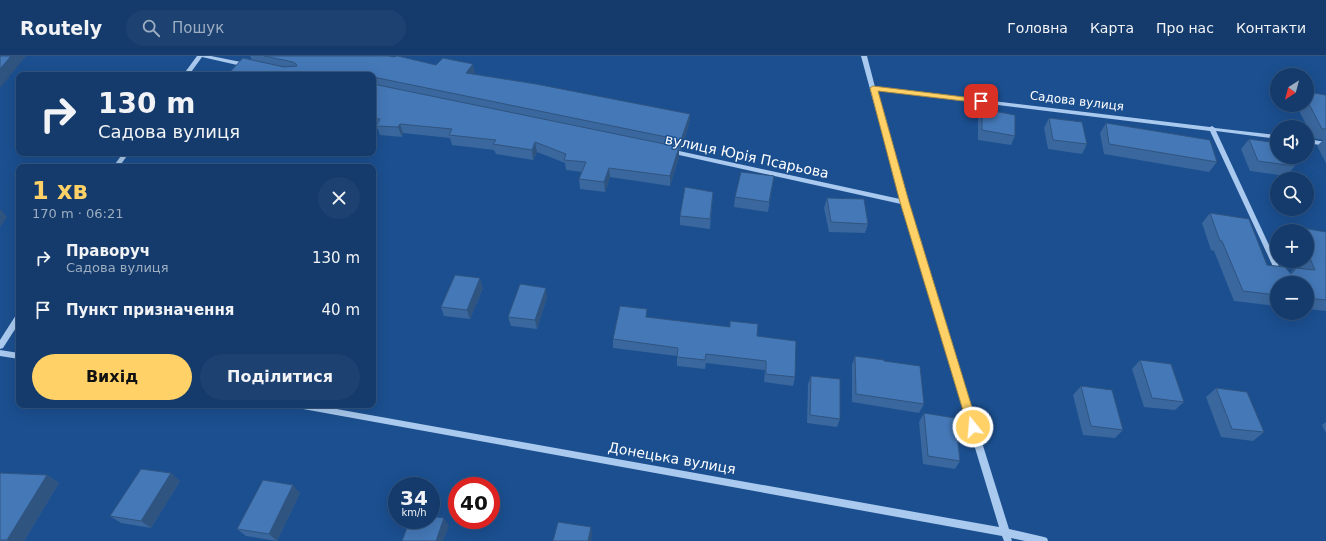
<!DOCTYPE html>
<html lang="uk">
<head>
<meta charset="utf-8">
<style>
  body { margin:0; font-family:"DejaVu Sans",sans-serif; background:#1d4271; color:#f1f3f6; height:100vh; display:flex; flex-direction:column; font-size:15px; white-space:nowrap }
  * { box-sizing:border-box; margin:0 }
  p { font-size:13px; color:#9dadc1 }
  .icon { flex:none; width:22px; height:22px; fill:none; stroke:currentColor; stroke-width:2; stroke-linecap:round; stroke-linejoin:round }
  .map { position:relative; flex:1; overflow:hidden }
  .sheet { position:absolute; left:16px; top:108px; width:360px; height:244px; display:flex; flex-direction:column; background:#143b6b; border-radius:8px; box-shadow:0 4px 16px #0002,0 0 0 1px #33557e }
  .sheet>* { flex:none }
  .top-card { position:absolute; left:16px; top:16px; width:360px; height:84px; border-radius:8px; box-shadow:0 4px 16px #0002,0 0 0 1px #33557e; background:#143b6b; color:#f1f3f6; overflow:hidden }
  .needle { width:26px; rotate:216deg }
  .controls { position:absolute; left:1270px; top:12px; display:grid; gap:8px }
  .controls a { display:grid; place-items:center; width:44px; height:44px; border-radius:50%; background:#143b6b; box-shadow:0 4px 16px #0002,0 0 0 1px #33557e; font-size:20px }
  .speed { position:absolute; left:388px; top:421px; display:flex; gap:8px; font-size:20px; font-weight:700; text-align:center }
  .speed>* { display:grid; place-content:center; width:52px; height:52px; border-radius:50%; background:#143b6b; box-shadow:0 4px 16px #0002,0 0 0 1px #33557e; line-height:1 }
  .speed small { font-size:10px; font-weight:400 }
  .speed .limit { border:6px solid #d22; background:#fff; color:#111 }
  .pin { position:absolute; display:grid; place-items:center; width:34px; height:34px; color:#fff; margin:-17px; border-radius:8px; box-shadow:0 2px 6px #0006 }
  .me { position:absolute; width:44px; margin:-22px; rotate:343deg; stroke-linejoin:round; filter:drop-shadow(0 0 3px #0008) }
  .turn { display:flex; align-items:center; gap:14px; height:84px; padding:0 16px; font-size:18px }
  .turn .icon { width:52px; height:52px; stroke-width:2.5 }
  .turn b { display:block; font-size:28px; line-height:34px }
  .round { display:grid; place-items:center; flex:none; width:42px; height:42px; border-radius:21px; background:#1d4271 }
  .overview { display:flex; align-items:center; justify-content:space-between; height:68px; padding:0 16px }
  h1 { font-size:24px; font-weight:600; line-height:30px; color:#ffd166 }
  .button { display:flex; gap:8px; margin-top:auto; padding:8px 16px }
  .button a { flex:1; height:46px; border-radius:24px; background:#ffd166; color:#111; font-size:16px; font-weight:600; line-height:46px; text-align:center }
  .button a+a { background:#1d4271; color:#f1f3f6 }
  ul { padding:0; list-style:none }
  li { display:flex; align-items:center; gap:12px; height:52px; padding:0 16px }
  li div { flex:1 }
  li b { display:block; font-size:15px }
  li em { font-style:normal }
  header { display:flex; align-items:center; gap:24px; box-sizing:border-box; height:56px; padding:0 20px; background:#143b6b; border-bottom:1px solid #33557e }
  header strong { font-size:19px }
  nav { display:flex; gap:22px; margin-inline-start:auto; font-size:14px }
  .search { width:280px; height:36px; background:#1d4271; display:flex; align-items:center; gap:10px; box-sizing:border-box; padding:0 14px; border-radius:22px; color:#9dadc1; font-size:15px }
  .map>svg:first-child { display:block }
</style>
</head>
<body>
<header>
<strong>Routely</strong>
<div class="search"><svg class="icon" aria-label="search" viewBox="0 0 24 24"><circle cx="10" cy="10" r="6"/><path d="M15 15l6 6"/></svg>Пошук</div>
<nav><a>Головна</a><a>Карта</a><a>Про нас</a><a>Контакти</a></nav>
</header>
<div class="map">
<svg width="1326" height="485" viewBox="0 0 1326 485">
  <rect width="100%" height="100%" fill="#1b4f8f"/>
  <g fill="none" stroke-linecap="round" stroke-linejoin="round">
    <path fill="#a9c9ee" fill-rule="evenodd" d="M197 0H211L246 7 249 9 246 11 202 1 189 19H183Z
      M861 0H867L875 31 1210 71 1212 70 1215 72 1277 79V83L1216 75 1282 217 1279 220 1276 217 1210 75 876 34 907 146 1009 473 1044 481 1047 482 1048 485H1025L1011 482 1012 485H1004L1002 480 292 351 291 349H314L999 471 901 148 670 97 667 95 670 93 900 143Z
      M1307 83 1326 86V90L1307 87Z
      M123 97H129L119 111H113Z
      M19 258V267L3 292 0 293V284L16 259Z
      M0 294 19 297V303L0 300Z"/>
  </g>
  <path fill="#3a679d" d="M250 0H388L475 18 690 58 689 68 681 94H679V101L670 130 610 121 605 136 580 133 579 123 582 116 566 114 565 107 537 96 533 104 496 98 494 94 452 89 450 82 403 77 402 81 380 79 377 71H373V19H227L252 4Z
    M1307 36 1326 39V107L1317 90 1323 84 1313 82 1296 49H1307Z
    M982 53 1015 80 1011 89 978 84V63Z
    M1049 62 1087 88 1082 98 1048 93 1044 72Z
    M1106 67 1217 106 1209 116 1104 98 1100 77Z
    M1249 83 1295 110 1286 120 1250 115 1241 93Z
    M774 120 768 156 734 151 735 141Z
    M713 136 710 173 680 169V160Z
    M827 142 868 168 865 177 829 176 824 152Z
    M1210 157 1267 209 1290 217 1295 212 1301 213 1297 205H1307V175H1293L1297 171 1326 176V255L1307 253V227H1277V249L1276 250 1234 245 1214 195 1211 194 1202 167Z
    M483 232 470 263 444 260 441 251Z
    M547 241 537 273 511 270 508 261Z
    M647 253V261L757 280 795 321 793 330 764 326 765 314 706 307 705 313 677 310V300L613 292V283Z
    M855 300 884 305 924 348 919 357 852 346V309Z
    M1140 304 1184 346 1175 354 1144 351 1132 313Z
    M811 320 840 363 837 371 807 367 808 328Z
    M1081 330 1123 374 1115 382 1083 379 1073 339Z
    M1216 332 1264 376 1253 385 1221 381 1206 341Z
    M924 357 960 405 955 413 923 408 919 366Z
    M1326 366V377L1322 369Z
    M0 417 47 419 59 427 24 485H0Z
    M180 425 151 472 121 467 110 460Z
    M300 437 277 485 246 480 237 473Z"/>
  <path fill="#305480" d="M11 0H26L0 32V13Z
    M473 8 475 18 466 17Z
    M690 58 689 68 681 94V84Z
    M400 68 403 77 402 81 398 71Z
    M535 86 537 96 533 104 532 94Z
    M679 91V101L670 130V120Z
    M609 112 610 121 605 136 604 126Z
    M0 153 7 161 0 171Z
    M480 222 483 232 470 263 467 254Z
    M546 232 547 241 537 273 535 264Z
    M647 253V262L646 261Z
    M171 417 180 425 151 472 141 465Z
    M47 419 59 427 24 485H9L7 484Z
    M293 429 300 437 277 485 269 478Z
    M444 462 449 470 443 485H436Z
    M591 471 592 478 591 485H588Z"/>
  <path fill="#4478b7" stroke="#305480" d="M0 0H11L0 13Z
    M264 0H388L395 1 396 0H398L436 9 443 2 473 8 466 17 536 28 690 58 681 84 373 21V19H227L243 2 284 11 297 10 296 8 293 6Z
    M373 28 679 91 670 120 609 112 604 126 579 123 586 106 564 104 566 98 535 86 532 94 493 88 496 84 449 79 452 73 400 68 398 71 376 70 380 63 373 62Z
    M1307 36 1326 39V73H1322L1307 44Z
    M982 53 1015 59V80L982 74Z
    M1049 62 1082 66 1087 88 1053 84Z
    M1106 67 1210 84 1217 106 1109 88Z
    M1249 83 1277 87V101H1291L1295 110 1258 105Z
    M741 116 774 120 769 146 735 141Z
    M685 131 713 136 710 163 680 160Z
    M827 142 864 143 868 168 831 166Z
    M1210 157 1249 163 1267 209 1285 211 1291 218 1295 214V212L1315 214 1307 195V175H1298L1297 171 1326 176V244L1307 242V227H1277V239L1243 235 1222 185H1220Z
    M455 219 480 222 467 254 441 251Z
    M520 228 546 232 535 264 508 261Z
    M620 250 647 253 646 261 730 271V265L758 268 757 280 796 285 795 321 766 318V305L706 298 705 304 677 301 678 292 613 283Z
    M855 300 884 304V305L920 310 924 348 856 338Z
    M1140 304 1171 308 1184 346 1152 342Z
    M811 320 840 323V363L810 359Z
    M1081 330 1112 334 1123 374 1091 370Z
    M1216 332 1247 336 1264 376 1232 373Z
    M924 357 955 362 960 405 928 400Z
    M141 413 171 417 141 465 110 460Z
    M0 417 47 419 7 484H0Z
    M263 424 293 429 269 478 237 473Z
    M431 460 444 462 436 485H402L410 464H431Z
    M558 466 591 471 588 485H553Z"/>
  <path fill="#ffd166" stroke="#a68842" d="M873 30 981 43 985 45 981 47 878 35 909 146 978 371 977 374 973 375 969 374 968 371 900 146 870 32Z"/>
  <g text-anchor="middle" stroke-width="3" stroke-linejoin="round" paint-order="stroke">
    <g font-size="12" fill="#fff" stroke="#1b4f8f">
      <text transform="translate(1077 45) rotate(7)" y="4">Садова вулиця</text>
    </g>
    <g font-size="14" fill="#fff" stroke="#1b4f8f">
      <text transform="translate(747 100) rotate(12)" y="5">вулиця Юрія Псарьова</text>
      <text transform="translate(672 402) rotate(10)" y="5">Донецька вулиця</text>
    </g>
  </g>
</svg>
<div class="controls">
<a><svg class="needle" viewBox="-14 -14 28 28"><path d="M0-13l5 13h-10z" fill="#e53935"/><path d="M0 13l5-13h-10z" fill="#9dadc1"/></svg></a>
<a><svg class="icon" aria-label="sound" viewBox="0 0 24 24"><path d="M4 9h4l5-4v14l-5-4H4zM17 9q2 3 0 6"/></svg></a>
<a><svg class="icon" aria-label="search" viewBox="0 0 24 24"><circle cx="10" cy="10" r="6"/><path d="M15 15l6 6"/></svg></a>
<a>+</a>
<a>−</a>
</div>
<div class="speed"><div>34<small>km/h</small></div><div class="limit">40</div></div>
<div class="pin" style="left:981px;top:45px;background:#d93025"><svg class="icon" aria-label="arrive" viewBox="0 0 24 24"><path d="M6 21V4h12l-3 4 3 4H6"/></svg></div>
<svg class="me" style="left:973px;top:371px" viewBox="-20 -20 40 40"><circle r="17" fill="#ffd166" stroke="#fff" stroke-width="3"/><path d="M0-11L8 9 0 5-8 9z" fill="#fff"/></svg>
<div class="top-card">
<div class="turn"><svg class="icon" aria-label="right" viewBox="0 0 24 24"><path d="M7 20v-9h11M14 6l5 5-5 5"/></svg><div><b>130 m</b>Садова вулиця</div></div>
</div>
<section class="sheet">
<div class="overview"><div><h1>1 хв</h1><p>170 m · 06:21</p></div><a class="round"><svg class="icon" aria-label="close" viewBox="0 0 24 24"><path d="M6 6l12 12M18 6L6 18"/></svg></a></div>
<ul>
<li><svg class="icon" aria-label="right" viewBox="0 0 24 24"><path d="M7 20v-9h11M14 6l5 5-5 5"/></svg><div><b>Праворуч</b><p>Садова вулиця</p></div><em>130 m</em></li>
<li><svg class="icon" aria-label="arrive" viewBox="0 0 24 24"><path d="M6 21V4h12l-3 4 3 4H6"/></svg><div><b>Пункт призначення</b></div><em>40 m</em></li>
</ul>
<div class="button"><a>Вихід</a><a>Поділитися</a></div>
</section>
</div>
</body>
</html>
